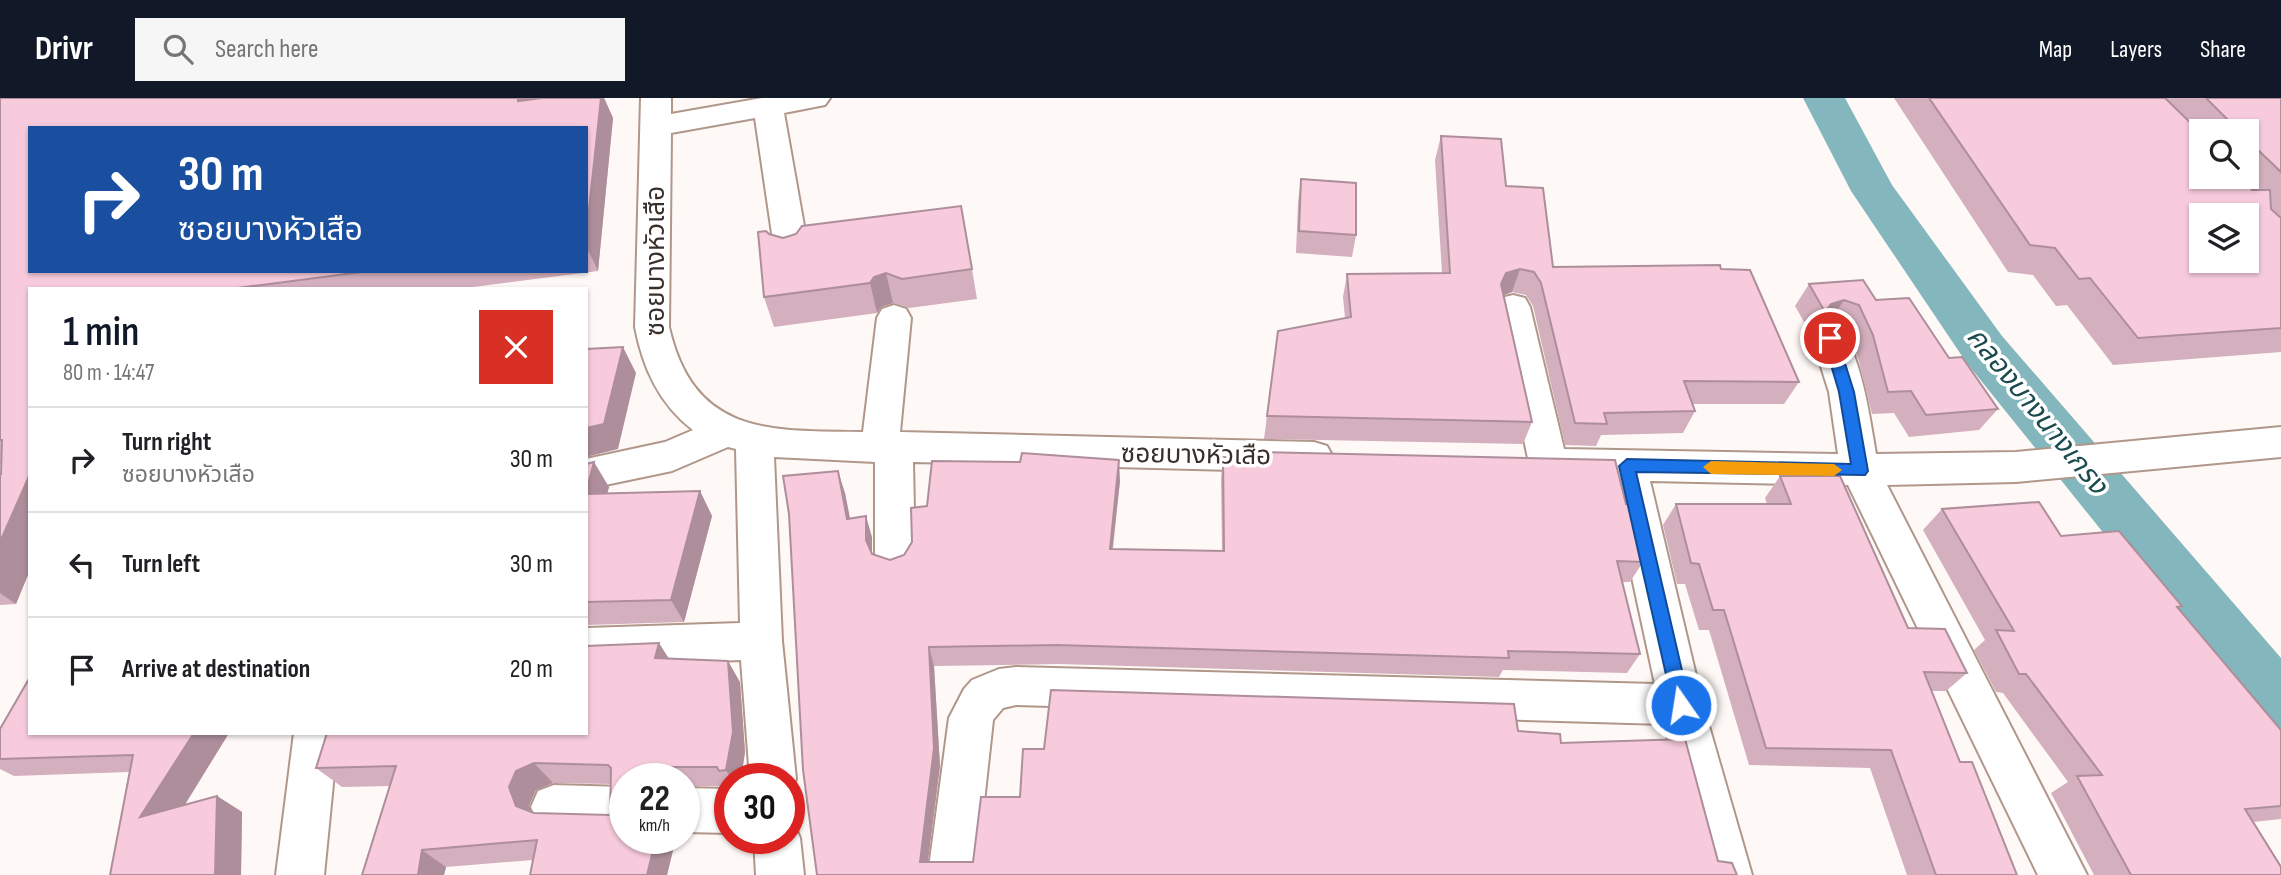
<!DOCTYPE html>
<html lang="en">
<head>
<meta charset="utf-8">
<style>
  body { margin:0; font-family:"Sofia Sans Condensed","Noto Sans Thai",sans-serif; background:#f6f6f6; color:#202124; height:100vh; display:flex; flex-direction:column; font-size:26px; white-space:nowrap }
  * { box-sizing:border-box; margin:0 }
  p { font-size:23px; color:#757577 }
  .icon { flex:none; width:38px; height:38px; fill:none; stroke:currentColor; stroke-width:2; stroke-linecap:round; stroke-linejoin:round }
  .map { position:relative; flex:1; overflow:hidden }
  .side { position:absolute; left:28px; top:189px; width:560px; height:448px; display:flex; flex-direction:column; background:#fff; border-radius:0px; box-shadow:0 2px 5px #0004 }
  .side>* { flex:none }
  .banner { position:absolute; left:28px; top:28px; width:560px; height:147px; border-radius:0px; box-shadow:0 2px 5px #0004; background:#1a4fa0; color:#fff; overflow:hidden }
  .tools { position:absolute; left:2189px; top:21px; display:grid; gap:14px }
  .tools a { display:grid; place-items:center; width:70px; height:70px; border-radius:0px; background:#fff; box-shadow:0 2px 5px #0004; font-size:35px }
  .speed { position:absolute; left:609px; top:665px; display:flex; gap:14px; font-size:35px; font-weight:700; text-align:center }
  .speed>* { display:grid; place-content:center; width:91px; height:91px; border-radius:50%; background:#fff; box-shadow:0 2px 5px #0004; line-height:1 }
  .speed small { font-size:18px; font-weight:400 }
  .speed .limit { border:10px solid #d22; background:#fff; color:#111 }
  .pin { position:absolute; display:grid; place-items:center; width:60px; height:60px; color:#fff; margin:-30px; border:4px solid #fff; border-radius:50%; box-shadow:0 2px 7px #0007 }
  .me { position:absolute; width:77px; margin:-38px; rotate:347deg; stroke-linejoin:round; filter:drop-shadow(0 0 5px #0008) }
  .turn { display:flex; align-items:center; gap:24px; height:147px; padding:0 35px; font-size:32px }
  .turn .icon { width:91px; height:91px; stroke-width:2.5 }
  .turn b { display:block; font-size:49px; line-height:60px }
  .round { display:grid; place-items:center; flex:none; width:74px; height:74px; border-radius:0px; background:#f6f6f6 }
  .overview { display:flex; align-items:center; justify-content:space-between; height:119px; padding:0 35px }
  h1 { font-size:42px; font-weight:600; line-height:52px; color:#111827 }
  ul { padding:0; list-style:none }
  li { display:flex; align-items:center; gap:21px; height:105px; padding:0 35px; border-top:2px solid #e0e0e0 }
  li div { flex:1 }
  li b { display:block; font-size:26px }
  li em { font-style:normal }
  header { display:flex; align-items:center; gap:42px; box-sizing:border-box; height:98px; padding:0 35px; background:#111827; color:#fff }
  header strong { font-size:33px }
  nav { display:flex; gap:38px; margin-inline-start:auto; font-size:24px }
  .search { width:490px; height:63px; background:#f6f6f6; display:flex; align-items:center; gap:18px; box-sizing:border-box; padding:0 24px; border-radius:0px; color:#757577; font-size:26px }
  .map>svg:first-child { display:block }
</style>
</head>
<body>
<header>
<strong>Drivr</strong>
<div class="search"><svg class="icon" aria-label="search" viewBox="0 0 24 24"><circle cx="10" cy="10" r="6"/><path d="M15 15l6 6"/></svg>Search here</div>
<nav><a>Map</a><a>Layers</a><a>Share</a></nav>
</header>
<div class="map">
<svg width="2281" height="777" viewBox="0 0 2281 777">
  <rect width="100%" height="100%" fill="#fef9f6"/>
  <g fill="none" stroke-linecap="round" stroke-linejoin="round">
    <path fill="#83b7bd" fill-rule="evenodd" d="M1803 0H1845L1892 87 2002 238 2281 560V631L2259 623 2208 565 1966 264 1851 93Z"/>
    <defs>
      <path id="minor" d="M641 0H671V16L762 0H830L825 7 784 15 809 156 804 164 792 168 780 164 775 156 755 20 671 35 669 229C694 338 770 333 863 334L877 220 882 211 894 207 906 211 911 220 900 334 1314 344 1327 348 1333 359 1327 370 1314 374 913 364 915 463 909 475 895 480 881 475 875 463V364L774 359 782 543 796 681 789 695V681H750L741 562 586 568V530L740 525 736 351 728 349 672 373 586 391V361L665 344 693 332C659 306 643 270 635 229Z
        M1513 197 1525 200 1530 209 1564 351 1838 356 1829 294 1812 240 1818 231 1830 227 1842 231C1863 268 1869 315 1876 356L2016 354 2281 329V359L2016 384 1887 387 2087 777H2038L1848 387 1650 383 1703 607 1752 777H1704L1664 626 1016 607 1003 610 993 622 976 777H928L949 620 964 591 972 582 999 571 1016 569 1655 586 1611 382C1586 382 1558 383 1535 376L1529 365 1496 209 1501 200Z
        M294 635H338L324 777H276Z
        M554 687 625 689V733L554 731 538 725 531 709 538 693Z
        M684 690 730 691V735L684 734Z
        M789 722 793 724 800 740 804 777H756L754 740H789Z"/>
    </defs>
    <use href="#minor" stroke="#b0978a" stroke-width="4"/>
    <use href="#minor" fill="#fff" fill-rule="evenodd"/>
  </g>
  <path fill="#d4afbd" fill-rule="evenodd" d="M0 0H604L613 20 598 173 457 191H30V472L16 506 0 507V376H1V367H0ZM586 30V173H30Z
    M1894 0H2281V254L2113 267 2067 207 2056 208 2033 177 2008 174ZM2202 33H2247V79H2202Z
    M1441 38 1506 88 1553 169 1721 171 1799 284 1784 306H1693L1695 313 1683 335 1601 337 1596 348 1565 347 1533 208 1526 197 1512 194 1504 197 1532 324 1523 346 1264 341 1278 233 1345 220 1343 199 1347 176 1442 175 1435 62Z
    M1301 81 1356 137 1352 159 1296 155 1298 104Z
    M769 136 783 140 972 171 977 201 909 210 893 205 881 209 877 215 774 229 764 199Z
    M1809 186 1876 202 1949 260 1998 311 1979 332 1909 339 1894 315 1872 316 1858 260 1844 230 1829 225 1817 229 1811 236 1795 208Z
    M1223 359 1626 406 1643 464 1630 484H1622L1640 556 1627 575 1503 572 1499 579 1059 566 934 568 940 668 928 764H973L1020 699 1044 651 1518 633 1561 645 1718 763 817 777 845 395 850 420 872 439V456L890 462 1120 383 1113 451 1222 453 1221 381Z
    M586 366 609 389 607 395 700 393 712 418 684 524 586 527Z
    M1780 378 1908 530 1967 575 1946 593H1932L1960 664 2017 777H1907L1870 670 1749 667 1709 532H1699L1685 486H1677L1663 427 1676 406H1767L1765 400Z
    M1942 411 2061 438 2182 508 2178 510 2281 632V721L2253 724 2281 777H2094L2051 695 2068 684 2003 595 1996 594 1974 552 1985 542 1923 432Z
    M668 560 740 584 745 654 741 681H730V688H684V681H625V740H676L667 777H530L533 762 446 769 444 777H362L390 688 342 689 316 670ZM553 685 611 686 610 717 534 715 531 714 529 708 536 692Z
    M0 631 30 635H229L185 707 217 698 242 714 241 777H110L129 674 14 678 0 671Z"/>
  <path fill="#ad8e9a" d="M518 0H534L531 30 518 3Z
    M601 0H604L613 20 598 173 586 148V139Z
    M1520 171 1512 194 1499 199 1501 186 1506 175Z
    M886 175 893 205 881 209 877 215 870 185 874 179Z
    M1844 202 1829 225 1817 229 1811 236 1831 206Z
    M623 249 636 275 618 351 586 359V330Z
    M1119 362 1120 383 1110 471V451Z
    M594 364 609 389 601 420 586 396Z
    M838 373 845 395 854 442 847 421Z
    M30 376V472L16 506 0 495V444Z
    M700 393 712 418 684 524 671 502Z
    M866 418 872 439V463L866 442Z
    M659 545 673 567 655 560Z
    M929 549 934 568 940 668 926 777 920 764Z
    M728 563 740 584 745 654 741 681H731L726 672Z
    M194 635H229L167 735 140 719Z
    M534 665 553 685 536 692 529 708 536 726 516 708 509 689 516 673Z
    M667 669 677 681H667Z
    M217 698 242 714 241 777H215Z
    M656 740H676L667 777H647Z
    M422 752 446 769 444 777H418Z"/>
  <path fill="#f7cbdc" stroke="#ad8e9a" stroke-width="2" fill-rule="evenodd" d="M0 0H518V3L542 0H601L586 139V30H30V173H369L230 191H30V376L0 444V376H1L2 342H0Z
    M1929 0H2165L2202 36V79H2241L2252 92H2270L2271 111 2281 120V230L2138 240 2090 180 2079 181 2055 150 2030 147ZM2202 117H2247V163H2202Z
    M2206 0H2281V74L2256 50H2247V33H2228L2227 21Z
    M1441 38 1501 41 1506 88 1543 90 1553 169 1720 167 1721 171 1750 172 1799 284 1684 283 1695 313 1604 315 1607 326 1575 325 1541 185 1534 174 1520 171 1506 175 1501 186 1532 324 1267 318 1278 233 1351 219 1347 176 1450 175Z
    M1301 81 1356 85V137L1299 133Z
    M961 108 972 171 902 181 886 175 874 179 870 185 764 199 758 134 766 133 769 136 783 140 796 136 802 128Z
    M1863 182 1876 202 1909 200 1949 260 1962 259 1998 311 1926 317 1911 293 1888 294 1873 237 1859 207 1844 202 1831 206 1825 214 1809 186Z
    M623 249 604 326 586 330V251Z
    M1262 354 1615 362 1626 406H1630L1643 464 1617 463 1640 556 1508 553 1509 560 1057 547 929 549 934 650 920 764H973L981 699H1020L1023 651H1044L1051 592 1514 606 1518 633 1560 636 1561 645 1685 641 1718 763 1732 765 1737 777H817L803 672 789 416 783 378 838 373 847 421 866 418V442L872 456 890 462 904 457 912 444 911 410 927 408 932 363 1020 364 1022 355 1119 362 1110 451 1224 453 1223 359 1261 361Z
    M594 364 586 394V366Z
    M1780 378H1840L1908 530 1945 531 1967 575 1924 574 1960 664H1972L2017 777H1936L1891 652 1766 650 1724 512H1713L1699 466 1691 465 1676 406H1791Z
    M700 393 671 502 586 504V396Z
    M2039 404 2061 438 2119 433 2182 508 2177 509 2281 632V708L2245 711 2281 769V777H2131L2077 678 2102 677 2026 576H2019L1996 532 2014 533 1942 411Z
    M659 545 655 560 728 563 733 634 726 672 719 673 717 669H667V681H625V740H656L647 777H530L537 742 422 752 418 777H362L396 668 316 670 327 635H586V548ZM534 665 608 667 611 670 610 717 534 715 516 708 509 689 516 673Z
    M30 579V635H194L140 719 217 698 215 777H110L133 657 0 661V631Z"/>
  <path fill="#1a73e8" stroke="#114b97" stroke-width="2" d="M1830 235 1837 240 1854 294 1868 373 1865 377 1636 374 1690 607 1687 612 1681 615 1674 612 1619 368 1627 361 1851 366 1839 294 1823 240Z"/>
  <path fill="#f59e0b" d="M1711 363 1834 366 1842 372 1834 378 1711 376 1703 369Z"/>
  <g text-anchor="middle" stroke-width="7" stroke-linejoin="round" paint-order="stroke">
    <g font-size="26" fill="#392f29" stroke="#fff">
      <text transform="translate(655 163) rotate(-90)" y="9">ซอยบางหัวเสือ</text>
      <text transform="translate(1196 356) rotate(1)" y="9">ซอยบางหัวเสือ</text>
    </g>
    <g font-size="28" font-style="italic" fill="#1b4a4f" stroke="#fff">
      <text transform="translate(2038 312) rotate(51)" y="10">คลองบางนางเกรง</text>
    </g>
  </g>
</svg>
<div class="tools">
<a><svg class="icon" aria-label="search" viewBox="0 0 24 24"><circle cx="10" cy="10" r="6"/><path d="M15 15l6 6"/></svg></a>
<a><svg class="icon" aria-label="layers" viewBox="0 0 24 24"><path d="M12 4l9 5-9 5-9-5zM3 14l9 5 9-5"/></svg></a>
</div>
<div class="speed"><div>22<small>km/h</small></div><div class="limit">30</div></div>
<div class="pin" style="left:1830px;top:240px;background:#d93025"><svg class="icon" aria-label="arrive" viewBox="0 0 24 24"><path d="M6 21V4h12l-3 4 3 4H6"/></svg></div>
<svg class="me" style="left:1681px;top:607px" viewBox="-20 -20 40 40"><circle r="17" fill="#1a73e8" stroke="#fff" stroke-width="3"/><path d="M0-11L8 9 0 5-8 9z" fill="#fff"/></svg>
<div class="banner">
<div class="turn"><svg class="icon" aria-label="right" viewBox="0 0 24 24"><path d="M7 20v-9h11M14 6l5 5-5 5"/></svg><div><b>30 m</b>ซอยบางหัวเสือ</div></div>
</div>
<section class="side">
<div class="overview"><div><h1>1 min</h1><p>80 m · 14:47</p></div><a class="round" style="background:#d93025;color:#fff"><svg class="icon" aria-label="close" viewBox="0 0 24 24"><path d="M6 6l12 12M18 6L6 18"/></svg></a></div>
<ul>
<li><svg class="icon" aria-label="right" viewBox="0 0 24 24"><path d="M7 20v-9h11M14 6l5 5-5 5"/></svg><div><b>Turn right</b><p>ซอยบางหัวเสือ</p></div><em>30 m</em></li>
<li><svg class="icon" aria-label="left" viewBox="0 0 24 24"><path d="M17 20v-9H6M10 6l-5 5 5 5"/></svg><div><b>Turn left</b></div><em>30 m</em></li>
<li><svg class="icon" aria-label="arrive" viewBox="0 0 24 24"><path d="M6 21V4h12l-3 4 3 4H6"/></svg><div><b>Arrive at destination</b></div><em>20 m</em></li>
</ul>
</section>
</div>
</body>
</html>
